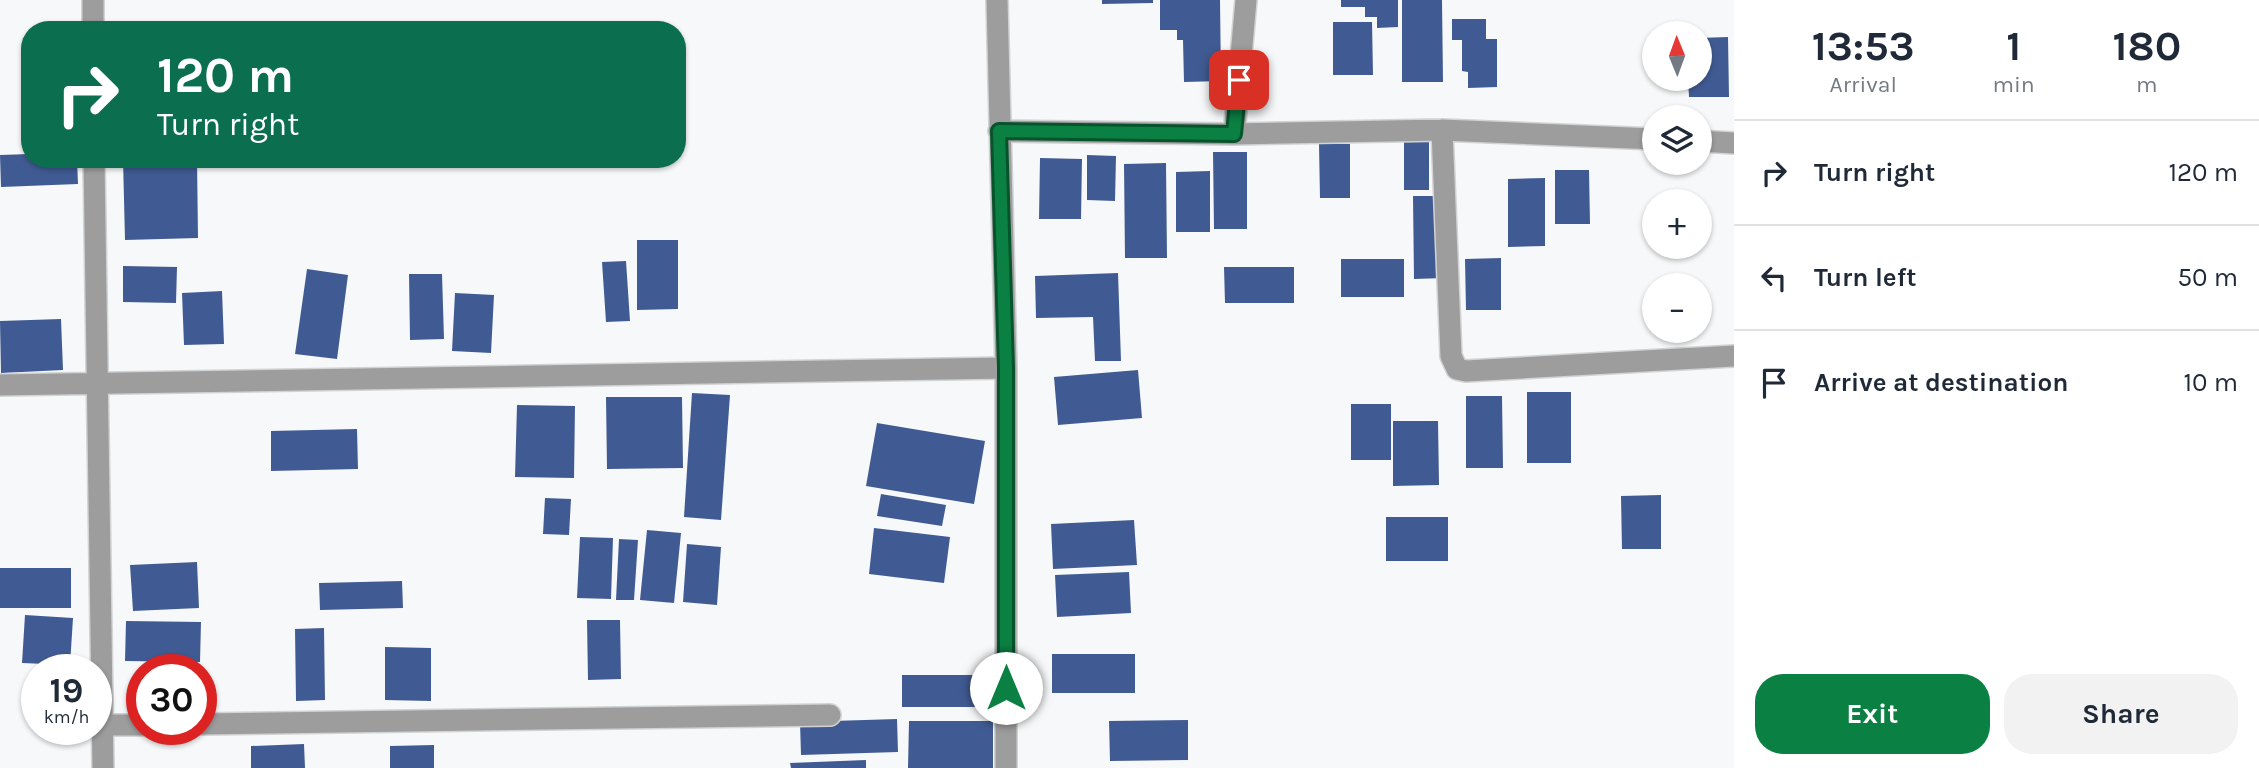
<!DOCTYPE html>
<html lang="en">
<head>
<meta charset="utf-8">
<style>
  body { margin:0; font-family:Karla,sans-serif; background:#f2f2f3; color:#1f2937; height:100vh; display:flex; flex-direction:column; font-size:26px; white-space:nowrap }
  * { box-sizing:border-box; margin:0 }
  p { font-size:23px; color:#747a83 }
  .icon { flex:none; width:38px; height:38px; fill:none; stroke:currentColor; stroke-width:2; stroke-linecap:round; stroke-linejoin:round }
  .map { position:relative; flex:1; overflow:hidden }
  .sheet { display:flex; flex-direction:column; background:#fff; width:525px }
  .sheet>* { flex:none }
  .banner { position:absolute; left:21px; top:21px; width:665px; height:147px; border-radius:28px; box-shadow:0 2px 5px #0004; background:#0b6e4f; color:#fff; overflow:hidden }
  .needle { width:46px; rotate:359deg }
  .buttons { position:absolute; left:1642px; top:21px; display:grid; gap:14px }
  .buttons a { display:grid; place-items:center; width:70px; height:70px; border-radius:50%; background:#fff; box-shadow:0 2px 5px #0004; font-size:35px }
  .speed { position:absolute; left:21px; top:654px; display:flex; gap:14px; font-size:35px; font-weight:700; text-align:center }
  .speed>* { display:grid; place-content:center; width:91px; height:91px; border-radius:50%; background:#fff; box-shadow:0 2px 5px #0004; line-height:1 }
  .speed small { font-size:18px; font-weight:400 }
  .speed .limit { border:10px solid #d22; background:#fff; color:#111 }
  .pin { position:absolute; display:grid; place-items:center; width:60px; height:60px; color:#fff; margin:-30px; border-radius:14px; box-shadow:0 4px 10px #0006 }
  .me { position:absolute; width:77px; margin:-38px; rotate:0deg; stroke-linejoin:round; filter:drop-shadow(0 0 5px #0008) }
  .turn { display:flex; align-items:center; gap:24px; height:147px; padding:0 21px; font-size:32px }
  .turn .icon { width:91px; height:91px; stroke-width:2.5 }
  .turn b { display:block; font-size:49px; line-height:60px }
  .eta { display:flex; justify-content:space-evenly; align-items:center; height:119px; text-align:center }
  .eta b { font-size:42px; font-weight:700; line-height:49px }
  .action { display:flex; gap:14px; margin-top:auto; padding:14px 21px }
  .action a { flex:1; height:80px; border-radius:28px; background:#0b8043; color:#fff; font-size:28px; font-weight:700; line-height:80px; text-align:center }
  .action a+a { background:#f2f2f3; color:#1f2937 }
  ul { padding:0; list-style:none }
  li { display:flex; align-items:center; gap:21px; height:105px; padding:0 21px; border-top:2px solid #e0e1e3 }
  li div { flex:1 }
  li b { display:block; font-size:26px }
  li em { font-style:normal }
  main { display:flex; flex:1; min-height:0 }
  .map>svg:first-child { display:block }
</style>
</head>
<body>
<main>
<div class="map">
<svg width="1734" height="768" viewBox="0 0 1734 768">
  <rect width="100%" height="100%" fill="#f7f8f9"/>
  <path fill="#405b93" d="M1102 0H1153V3L1102 4Z
    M1160 0H1220L1221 81 1184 82 1183 40H1177V30H1160Z
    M1341 0H1398V27L1377 28V17H1365V7H1341Z
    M1402 0H1442L1443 82H1402Z
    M1452 19H1486V39H1497V87L1468 88V72L1462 71V40H1452Z
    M1333 22H1372L1373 75H1333Z
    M1728 37 1729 97H1689L1688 79H1699V38Z
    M1404 139H1429V190H1404Z
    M1319 144H1350V198H1320Z
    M1213 152H1247V229H1214Z
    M30 154V159H77L78 184 1 187 0 155Z
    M1087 155 1116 156 1115 201 1087 200Z
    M1040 158 1082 159 1081 219H1039Z
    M123 159H197L198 238 125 240Z
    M1166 163 1167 258H1125L1124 164Z
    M1555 170H1589L1590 224H1555Z
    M1210 171V232H1176V172Z
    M1545 178V246L1508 247V179Z
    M1413 196H1444L1445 278 1414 279Z
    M637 240H678V309L637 310Z
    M1501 258V310H1466L1465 259Z
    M1341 259H1404V297H1341Z
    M626 261 630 321 606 322 602 262Z
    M123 266 177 267 176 303 123 302Z
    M1224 267H1294V303H1225Z
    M307 269 348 275 337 359 295 354Z
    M1118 273 1121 361H1095L1093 317 1036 318 1035 276Z
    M409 274H442L444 339 410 340Z
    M222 291 224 344 184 345 182 293Z
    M455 293 494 295 491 353 452 351Z
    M61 319 63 370 1 373 0 321Z
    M1138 370 1142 418 1058 425 1054 377Z
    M1527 392H1571V463H1527Z
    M692 393 730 395 721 520 684 517Z
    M1466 396H1502L1503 468H1466Z
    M606 397H682L683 468 607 469Z
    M1351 404H1391V460H1351Z
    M517 405 575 406 574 478 515 477Z
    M1393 421H1438L1439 485 1393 486Z
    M877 423 985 441 974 504 866 486Z
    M357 429 358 469 271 471V431Z
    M881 494 946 505 942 526 877 516Z
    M1661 495V549H1622L1621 496Z
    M545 498 571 499 569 535 543 534Z
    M1386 517H1448V561H1386Z
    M1134 520 1137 565 1053 569 1051 524Z
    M874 528 950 537 944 583 869 574Z
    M647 530 681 533 674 603 640 600Z
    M580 537 613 538 611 599 577 598Z
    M619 539 638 540 634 600H616Z
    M687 544 721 547 717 605 683 602Z
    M197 562 199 608 133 611 130 565Z
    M0 568H71V608H0Z
    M1129 572 1131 613 1057 617 1055 575Z
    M402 581 403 608 320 610 319 583Z
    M25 615 73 618 70 665 22 663Z
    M587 620H620L621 679 588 680Z
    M126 621 201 622 200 662 125 661Z
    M324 628 325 700 296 701 295 629Z
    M385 647 431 648V701L385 700Z
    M1052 654H1135V693H1052Z
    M902 675H975V707H902Z
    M897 719 898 752 801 755 800 722Z
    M1188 720V760L1110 761 1109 721Z
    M909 721H993V768H908Z
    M304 744 305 768H251V746Z
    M434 745V768H390V746Z
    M866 760V768H791L790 763Z"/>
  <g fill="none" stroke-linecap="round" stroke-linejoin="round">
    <defs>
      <path id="minor" d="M93 0V30
        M997 0 1006 368V768
        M1442 130 1451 356 1457 369 1466 371 1734 356
        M999 131 1234 134 1442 130 1654 139
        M1234 134 1246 0
        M1699 141 1734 143
        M94 159 103 768
        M0 385 1006 368
        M201 724 830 715
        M102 725H142"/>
    </defs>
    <use href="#minor" stroke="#d2d3d4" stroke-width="24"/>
    <use href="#minor" stroke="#9e9d9d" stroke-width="21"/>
  </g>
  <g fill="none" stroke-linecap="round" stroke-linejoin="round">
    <defs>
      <path id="route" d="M1006 688V368L999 131 1234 134 1239 80"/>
    </defs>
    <use href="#route" stroke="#07532c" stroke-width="18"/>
    <use href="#route" stroke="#0b8043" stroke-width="12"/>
  </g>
</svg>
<div class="buttons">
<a><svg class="needle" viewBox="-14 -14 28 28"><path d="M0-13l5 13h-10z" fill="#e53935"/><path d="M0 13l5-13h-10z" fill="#747a83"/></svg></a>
<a><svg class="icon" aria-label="layers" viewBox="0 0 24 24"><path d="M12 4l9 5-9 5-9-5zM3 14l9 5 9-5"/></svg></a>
<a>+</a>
<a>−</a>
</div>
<div class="speed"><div>19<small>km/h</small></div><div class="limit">30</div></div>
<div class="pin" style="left:1239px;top:80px;background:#d93025"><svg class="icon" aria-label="arrive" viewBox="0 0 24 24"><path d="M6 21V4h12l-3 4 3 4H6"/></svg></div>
<svg class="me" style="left:1006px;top:688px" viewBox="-20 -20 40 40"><circle r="19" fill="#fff"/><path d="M0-13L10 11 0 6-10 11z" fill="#0b8043"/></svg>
<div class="banner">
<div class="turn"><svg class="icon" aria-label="right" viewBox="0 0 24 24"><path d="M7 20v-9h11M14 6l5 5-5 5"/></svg><div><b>120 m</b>Turn right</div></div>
</div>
</div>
<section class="sheet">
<div class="eta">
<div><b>13:53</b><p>Arrival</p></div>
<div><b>1</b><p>min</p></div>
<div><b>180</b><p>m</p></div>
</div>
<ul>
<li><svg class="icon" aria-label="right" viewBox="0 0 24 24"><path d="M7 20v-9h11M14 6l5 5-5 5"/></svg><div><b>Turn right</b></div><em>120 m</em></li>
<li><svg class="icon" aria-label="left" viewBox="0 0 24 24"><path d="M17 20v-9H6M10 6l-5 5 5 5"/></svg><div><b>Turn left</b></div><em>50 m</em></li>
<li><svg class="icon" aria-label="arrive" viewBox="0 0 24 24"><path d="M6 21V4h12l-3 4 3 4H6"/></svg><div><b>Arrive at destination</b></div><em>10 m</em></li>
</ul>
<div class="action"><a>Exit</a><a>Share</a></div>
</section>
</main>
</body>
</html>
